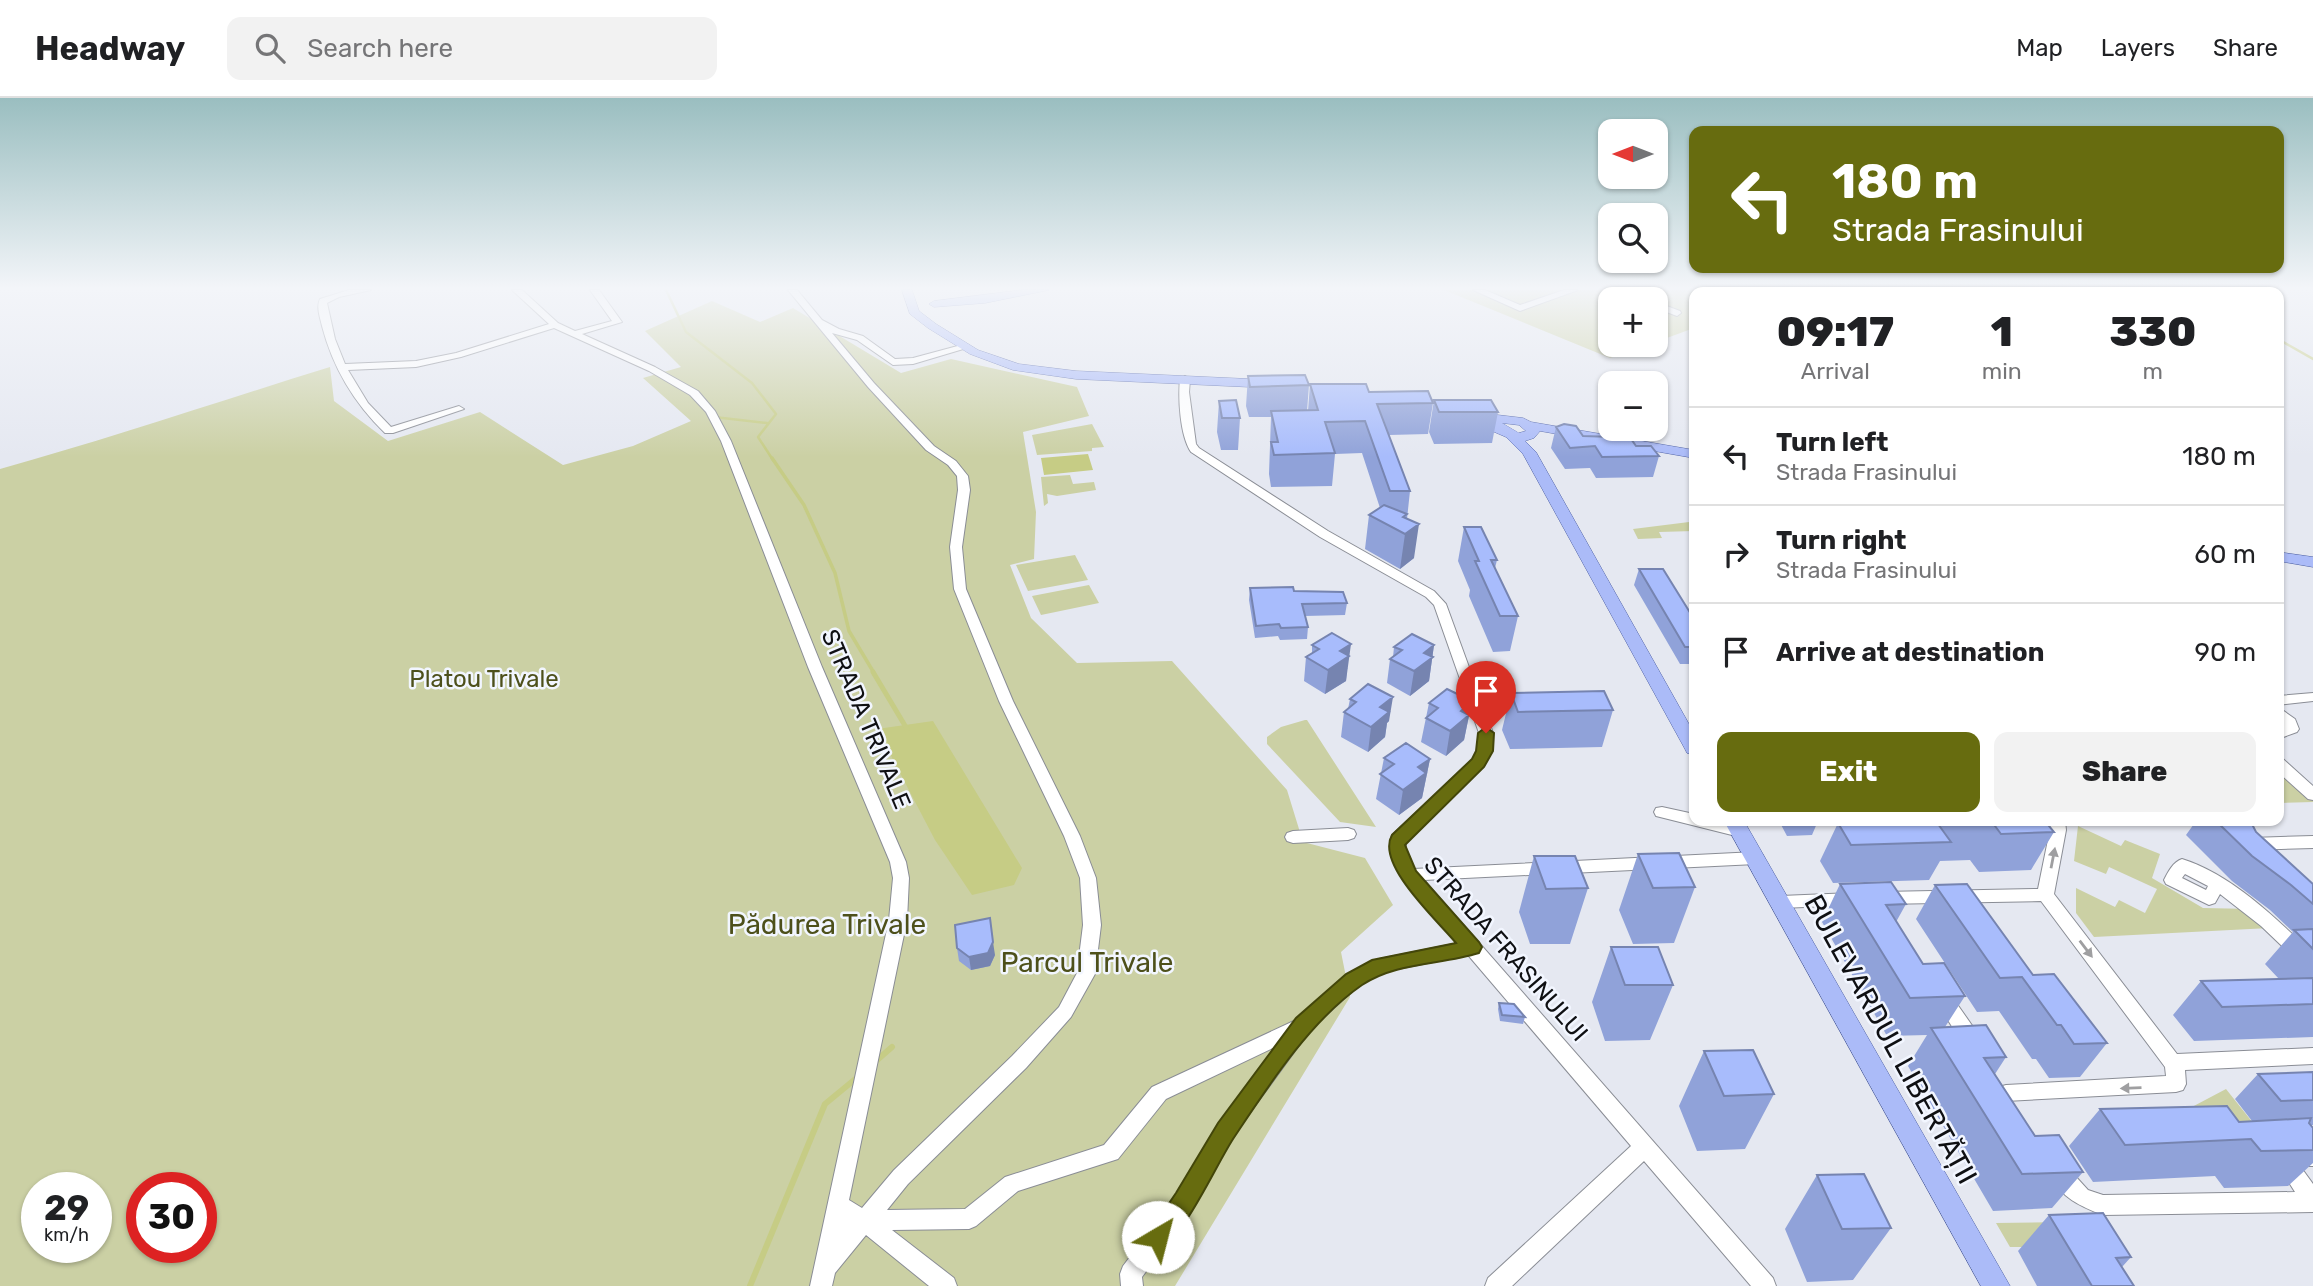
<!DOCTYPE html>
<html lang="en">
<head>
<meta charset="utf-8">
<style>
  body { margin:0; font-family:Rubik,sans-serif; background:#f2f2f2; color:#202124; height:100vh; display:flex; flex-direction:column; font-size:26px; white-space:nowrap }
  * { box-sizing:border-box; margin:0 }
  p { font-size:23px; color:#757577 }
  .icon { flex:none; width:38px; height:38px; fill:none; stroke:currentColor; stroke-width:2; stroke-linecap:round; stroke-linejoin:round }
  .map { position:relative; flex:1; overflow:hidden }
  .side { position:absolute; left:1689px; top:189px; width:595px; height:539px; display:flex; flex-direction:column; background:#fff; border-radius:14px; box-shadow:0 2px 5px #0004 }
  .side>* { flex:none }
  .banner { position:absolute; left:1689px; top:28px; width:595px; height:147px; border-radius:14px; box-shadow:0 2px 5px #0004; background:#676c0f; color:#fff; overflow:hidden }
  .needle { width:46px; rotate:270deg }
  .fabs { position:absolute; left:1598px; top:21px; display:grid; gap:14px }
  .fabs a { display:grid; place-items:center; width:70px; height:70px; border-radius:14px; background:#fff; box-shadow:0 2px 5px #0004; font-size:35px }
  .speed { position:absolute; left:21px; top:1074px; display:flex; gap:14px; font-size:35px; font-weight:700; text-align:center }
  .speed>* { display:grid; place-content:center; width:91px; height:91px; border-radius:50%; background:#fff; box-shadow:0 2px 5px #0004; line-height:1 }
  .speed small { font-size:18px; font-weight:400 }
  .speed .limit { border:10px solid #d22; background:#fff; color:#111 }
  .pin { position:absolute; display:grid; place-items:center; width:60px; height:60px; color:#fff; margin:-72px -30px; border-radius:50% 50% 50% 0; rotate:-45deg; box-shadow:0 0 7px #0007 }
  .pin .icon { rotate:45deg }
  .me { position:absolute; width:77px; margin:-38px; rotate:37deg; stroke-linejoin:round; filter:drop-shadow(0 0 5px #0008) }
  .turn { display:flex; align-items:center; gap:24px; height:147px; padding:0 28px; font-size:32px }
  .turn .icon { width:91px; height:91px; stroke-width:2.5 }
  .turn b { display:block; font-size:49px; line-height:60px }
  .eta { display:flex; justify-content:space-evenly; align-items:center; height:119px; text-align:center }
  .eta b { font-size:42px; font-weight:800; line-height:49px }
  .primary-button { display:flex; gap:14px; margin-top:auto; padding:14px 28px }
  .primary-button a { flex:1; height:80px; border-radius:14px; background:#676c0f; color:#fff; font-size:28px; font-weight:800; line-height:80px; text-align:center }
  .primary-button a+a { background:#f2f2f2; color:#202124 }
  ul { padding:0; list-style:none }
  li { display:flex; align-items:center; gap:21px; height:98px; padding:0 28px; border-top:2px solid #e0e0e0 }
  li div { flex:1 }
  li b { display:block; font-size:26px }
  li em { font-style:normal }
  header { display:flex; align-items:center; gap:42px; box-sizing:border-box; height:98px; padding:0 35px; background:#fff; border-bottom:2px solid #e0e0e0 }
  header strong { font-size:33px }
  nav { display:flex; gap:38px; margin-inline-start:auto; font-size:24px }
  .search { width:490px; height:63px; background:#f2f2f2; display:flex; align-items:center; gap:18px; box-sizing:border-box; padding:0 24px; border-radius:14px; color:#757577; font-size:26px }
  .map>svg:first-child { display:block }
</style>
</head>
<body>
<header>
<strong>Headway</strong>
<div class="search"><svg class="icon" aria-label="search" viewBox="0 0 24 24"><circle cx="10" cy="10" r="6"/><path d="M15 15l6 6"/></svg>Search here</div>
<nav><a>Map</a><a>Layers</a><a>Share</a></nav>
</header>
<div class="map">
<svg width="2313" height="1188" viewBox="0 0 2313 1188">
  <rect width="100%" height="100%" fill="#e5e8f1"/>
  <path fill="#cbd0a4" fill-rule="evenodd" d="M1444 192H1796L1694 194V230L1656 244V201H1610V247H1647L1610 260Z
    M712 203 760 224 793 210 901 275 951 261 1077 289 1089 318 1023 334 1036 414 1034 461 1010 467 1031 520 1077 565 1172 563 1287 692 1303 744 1365 760 1393 807 1341 854 1350 899 1175 1188H0V371C111 340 220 303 330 269L334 303 388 343 480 314 563 367 633 348 691 323 643 280 681 269 645 233ZM37 1090H96V1150H37ZM142 1090H201V1150H142Z
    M1092 326 1104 349 1092 350V353L1037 357 1032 337Z
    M1070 377 1073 386 1094 384 1096 392 1057 398 1047 396 1048 405 1044 408 1041 379Z
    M1689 421H1694V433L1659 434 1662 440 1638 441 1633 431 1689 424Z
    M1075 457 1088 482 1028 493 1016 467Z
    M1089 487 1099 505 1041 517 1032 498Z
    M1305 622H1307L1376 729 1340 724 1267 646V639L1281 629Z
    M2278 671 2313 700V704L2279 705Z
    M2078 728 2121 748 2125 742 2160 756 2152 780 2203 810 2252 811 2270 830 2094 839 2076 815V790L2115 809 2119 802 2145 815 2157 791 2109 769 2106 776 2074 763Z
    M2226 991 2269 1045 2190 1010Z
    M2066 1124 2082 1149H2010L1996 1125Z"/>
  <path fill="#c6cc85" d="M1088 356 1093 372 1044 377 1041 360Z
    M933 623 1022 770 1014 787 972 797 935 742 877 631Z"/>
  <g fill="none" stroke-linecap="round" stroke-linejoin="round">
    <path stroke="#c6cc85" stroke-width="2.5" d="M666 192 686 234 752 285 776 316 758 339 773 362
      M2249 192 2253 194
      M2278 241 2313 261
      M714 319 767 325"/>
    <path stroke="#c6cc85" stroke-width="3.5" d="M772 360 804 407 835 475 849 533 874 575"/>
    <path stroke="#c6cc85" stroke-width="5" d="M873 574 907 631"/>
    <path stroke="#c6cc85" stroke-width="6" d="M876 963 892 949
      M750 1188 825 1006 859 978"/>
    <defs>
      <path id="minor" d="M349 192H371L339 199 327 205 335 241 345 266 416 263 456 255 549 226 512 192H522L558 225 575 233 612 223 590 192H599L622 224 582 236 655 269 698 293 715 313 731 343 822 569 906 764 909 780 907 822 849 1102 862 1110 894 1072 1012 958 1059 909 1077 875 1083 827 1080 780 1064 738 999 603 954 491 950 449 958 392 957 378 948 367 926 352 868 289 788 192H797L822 222 839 231 863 238 895 261 913 260 965 246 970 249 913 266 893 267 857 242 832 235 874 285 934 348 956 363 968 378 970 392 962 449 966 491 1013 603 1080 738 1096 780 1101 827 1095 876 1071 919 1026 970 908 1086 887 1112 965 1111 1005 1079 1104 1047 1152 989 1296 922 1347 877 1379 861 1458 845C1438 822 1378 767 1392 737L1473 662 1478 653 1479 635 1434 507 1426 499 1320 439 1191 354C1180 338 1178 300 1180 281L1185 278 1190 281 1189 294 1196 346 1199 350 1328 433 1434 493 1446 506 1493 635 1492 653 1483 669 1406 743V757L1413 771 1756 754 1762 756 1764 760 1762 764 1756 766 1424 782 1773 1180 1776 1188H1751L1644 1063 1512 1188H1485L1488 1180 1631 1048 1468 857 1383 874 1359 887 1311 931 1233 1038 1192 1110 1142 1179 1143 1188H1121L1120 1176 1123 1168 1178 1096 1219 1026 1277 948 1166 1001 1118 1061 1018 1093 976 1128 969 1131 892 1132 954 1180 957 1188H929L866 1137 835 1175 832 1188H810L889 822 893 780 890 764 808 569 721 343 706 314 690 297 649 273 554 230 461 259 416 269 348 272 368 305 391 329 459 308 464 311 393 335H385C354 305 333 270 322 228 320 219 316 209 320 201Z
        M1473 192H1485L1520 207 1564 192H1578L1520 213Z
        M1615 192H1628L1646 201H1635Z
        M1656 204 1680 213 1681 215 1677 218 1656 210Z
        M2313 595V603L2278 607V598Z
        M2278 609 2295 621 2299 631 2297 634 2278 641V631L2284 629 2278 621Z
        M2278 660 2283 661 2313 688V702L2308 701 2278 674Z
        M1662 709 1694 716V723H1721L1746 729 1748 733 1746 737 1740 739 1656 718 1654 714 1656 710Z
        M2049 723H2065L2066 732 2054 796 2177 956 2313 950V966L2185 972 2186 986 2183 992 2176 994 2006 1003 1999 1001 1996 995 1999 989 2006 987 2166 978 2165 969 2041 803 1882 806 1876 804 1874 800 1876 796 1882 794 2038 791 2050 732Z
        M1348 730 1354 732 1356 736 1354 740 1348 742 1293 745 1287 743 1285 739 1287 735 1293 733Z
        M2313 738V750L2251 752 2245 750 2243 746 2245 742 2251 740Z
        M2182 761C2231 776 2277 821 2313 856V874L2307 872 2261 828 2220 796 2215 805 2209 807 2166 786 2164 782C2168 774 2173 764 2182 761ZM2185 776 2208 788 2206 792 2182 780Z
        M1852 795 1858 797 1860 801 1858 805 1852 807 1781 810 1775 809 1773 804 1775 799 1781 798Z
        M1944 894 1950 896 1978 936 1980 942 1978 948 1971 950 1964 948 1938 906 1935 901 1938 896Z
        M2288 1049 2313 1050V1068H2300L2313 1086V1114L2103 1117C2080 1108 2061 1100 2050 1076L2053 1069 2060 1067 2067 1069 2088 1092 2103 1097 2295 1094 2274 1061 2277 1054Z"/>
      <path id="major" d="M902 192H912L919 213 936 226 978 252 1019 266 1076 273 1272 282 1278 286 1272 290 1076 281 1013 272 970 256 928 230 910 216Z
        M1022 192H1049L985 205 934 209 929 206 934 203Z
        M1472 314 1523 320 1531 324 1694 352V360L1540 333 1534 340 1525 343 1536 354 1694 635V657L1687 655 1685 651 1523 356 1506 339 1469 323 1466 318ZM1502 325 1519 327 1526 333 1519 335Z
        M2278 454 2313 459V469L2278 463Z
        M1724 723H1744L2010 1188H1981Z"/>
    </defs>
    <use href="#minor" stroke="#8a8d95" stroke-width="2"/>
    <use href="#major" stroke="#5062a5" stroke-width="1"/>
    <use href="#minor" fill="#fff" fill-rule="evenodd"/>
    <use href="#major" fill="#abbbf8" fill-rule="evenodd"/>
  </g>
  <path fill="#90a2d9" d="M1248 278 1309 287 1307 313H1308L1310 286 1369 294 1433 305 1428 336 1389 337 1410 393 1407 421 1414 460 1400 471 1365 451 1369 417 1380 410 1362 355 1335 356 1332 388 1271 389 1269 376 1271 319H1249L1246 308Z
    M1434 302 1498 314 1492 345 1434 346 1429 334Z
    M1219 303 1240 320 1238 352H1221L1217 334Z
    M1556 329 1583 338 1609 339 1610 334 1636 348 1659 358 1653 379 1596 380 1590 370 1565 371 1551 350Z
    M1464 429 1497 462 1495 470 1518 518 1510 553 1493 554 1469 498 1470 492 1458 463Z
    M1639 471 1694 521V566H1680L1634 487Z
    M1250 490 1294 493 1347 505 1345 517 1305 518 1308 529 1307 541 1280 542 1278 538 1255 540 1249 502Z
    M1312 547 1348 571H1347L1346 583 1325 596 1304 583 1306 559 1312 555Z
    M1434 547 1429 583 1410 598 1387 585 1390 561 1393 559 1394 549Z
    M1511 595 1613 612 1602 649 1510 651 1502 632Z
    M1350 601 1389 623 1387 625 1385 639 1368 654 1341 639 1344 614 1348 611Z
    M1472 603 1464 642 1446 658 1421 644 1429 605Z
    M2278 628 2284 633 2278 640Z
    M1384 660 1430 661 1422 700 1399 717 1376 701Z
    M1779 723H1818L1812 737 1787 738Z
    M2045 723 2054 734 2031 772 1979 774 1970 762 1940 763 1929 782 1833 785 1820 763 1838 725Z
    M2196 723H2249L2256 734 2313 786V939L2194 943 2173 917 2201 883 2279 881 2265 866 2293 834 2270 812 2232 783 2186 737Z
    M1638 756 1695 789 1674 845 1633 846 1619 812Z
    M1534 758 1588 790 1570 846H1530L1519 814Z
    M1840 786 1906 806 1896 824 1923 866 1965 898 1945 929 2006 959 1995 976 2035 1038 2083 1074 2052 1110 1993 1113 1908 968 1927 937 1887 938 1822 824Z
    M1935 787 2107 945 2080 979 2049 980 2036 961H2032L1999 913 1977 914 1916 821Z
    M1611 849 1673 887 1650 942 1605 943 1592 904Z
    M957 850 995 857 990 868 971 872 959 863Z
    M1499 905 1525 919 1523 926 1500 923 1498 911Z
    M1704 953 1774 996 1745 1051 1697 1053 1679 1008Z
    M2313 974V1027H2311L2313 1030V1065L2288 1088 2224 1090 2215 1078 2093 1084 2069 1048 2100 1011 2239 1024 2252 1023 2235 1001 2258 976Z
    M1817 1077 1891 1130 1853 1182 1807 1184 1785 1131Z
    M2049 1117 2131 1159 2122 1169 2134 1188H2037L2018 1153Z"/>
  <path fill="#7684b0" d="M1419 426 1414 460 1400 471 1405 436Z
    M1351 546 1346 583 1325 596 1328 572 1340 553Z
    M1434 547 1429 583 1410 598 1414 573 1424 555Z
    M1393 599 1389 623 1387 625 1385 639 1368 654 1371 629 1380 609Z
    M1472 603 1464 642 1446 658 1450 633 1461 613Z
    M1430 661 1422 700 1399 717 1403 692 1418 669Z
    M993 844 995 857 990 868 971 872 969 859Z"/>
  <path fill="#a8bcfc" stroke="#7684b0" stroke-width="2" d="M1305 277 1309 287 1250 289 1248 278Z
    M1310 286H1366L1369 294 1428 293 1433 305 1377 306 1410 393H1390L1365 323 1325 324 1335 355 1274 357 1271 344H1278L1271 313 1318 312Z
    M1236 302 1240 320H1222L1219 303Z
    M1434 302H1491L1498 314H1439Z
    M1564 326 1576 328 1583 338 1613 339 1610 334 1629 338 1636 348H1651L1659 358 1602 359 1595 348 1570 350 1556 329Z
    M1384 407 1407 416 1403 419 1419 426 1405 436 1369 417Z
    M1464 429H1481L1497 462H1491L1518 518H1500L1475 463H1479Z
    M1639 471H1663L1694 521V549H1685Z
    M1293 489 1294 493 1343 494 1347 505 1302 506 1308 529 1281 530 1279 526 1256 528 1250 490Z
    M1332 535 1351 546 1340 553 1349 558 1328 572 1306 559 1319 551 1312 547Z
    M1412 536 1434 547 1424 555 1433 559 1414 573 1390 561 1402 552 1394 549Z
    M1368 586 1393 599 1380 609 1389 614 1371 629 1344 614 1356 604 1350 601Z
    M1447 591 1472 603 1461 613 1469 617 1450 633 1426 620 1438 610 1429 605Z
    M1604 593 1613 612 1518 614 1511 595Z
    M1406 645 1430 661 1418 669 1426 675 1403 692 1380 676 1394 666 1384 660Z
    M1889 723H2045L2054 734 2001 736 1992 724 1938 726 1951 744 1851 747 1838 725Z
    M2216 723H2249L2252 726 2256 734 2313 786V806L2291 787 2252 758Z
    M1679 755 1695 789 1653 790 1638 756Z
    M1534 758H1575L1588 790 1546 791Z
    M1891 784 1906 806 1886 807 1923 866 1944 865 1965 898 1910 900 1840 786Z
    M1967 786 2033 877 2054 876 2107 945 2074 946 2061 927H2057L2022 879 2000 880 1935 787Z
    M990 820 993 844 988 855 969 859 957 850 955 827Z
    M2313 831V851L2294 832Z
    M1611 849H1658L1673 887H1625Z
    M2313 880V906L2222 909 2201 883Z
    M1499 905 1514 906 1525 919 1502 917Z
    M1986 927 2006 959 1984 960 2035 1038 2059 1037 2083 1074 2022 1076 1931 930Z
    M1753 952 1774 996 1724 998 1704 953Z
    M2313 974V1002L2281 1003 2258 976Z
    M2227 1008 2239 1024 2311 1020 2309 1025 2313 1030V1052L2261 1053 2251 1041 2125 1047 2100 1011Z
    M1864 1076 1891 1130 1842 1131 1817 1077Z
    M2103 1115 2131 1159 2116 1160 2134 1188H2092L2049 1117Z"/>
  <defs><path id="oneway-solid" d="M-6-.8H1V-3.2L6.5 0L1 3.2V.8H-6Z" transform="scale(1.75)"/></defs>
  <g fill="#9f9fa1">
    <use href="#oneway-solid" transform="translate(2053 760) rotate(-79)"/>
    <use href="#oneway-solid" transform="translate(2086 851) rotate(53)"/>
    <use href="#oneway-solid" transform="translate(2131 990) rotate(178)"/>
  </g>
  <linearGradient id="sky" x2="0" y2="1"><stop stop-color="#9abec0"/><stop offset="0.53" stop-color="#f3f5f9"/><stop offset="1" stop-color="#f3f5f9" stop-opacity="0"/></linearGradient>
  <rect width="2313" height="359" fill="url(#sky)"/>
  <path fill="#676c0f" stroke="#43460a" stroke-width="2" d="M1486 629 1494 635 1493 653 1484 669 1405 747 1416 773 1479 844 1482 849 1479 855C1441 867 1396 864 1362 887 1311 922 1269 987 1235 1038 1217 1064 1185 1140 1158 1151L1149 1148 1146 1139 1176 1095 1218 1025 1296 920 1346 876 1372 862 1456 845C1438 823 1375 766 1392 737L1472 661 1476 653 1478 635Z"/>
  <g text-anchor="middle" stroke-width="5" stroke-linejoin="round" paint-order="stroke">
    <g font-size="24" fill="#4d501b" stroke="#f2f6ff">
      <text x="484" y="589">Platou Trivale</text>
    </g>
    <g font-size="24" fill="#0f1013" stroke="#f2f6ff">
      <text transform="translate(866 621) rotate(67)" y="8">STRADA TRIVALE</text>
      <text transform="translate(1506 851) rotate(49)" y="8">STRADA FRASINULUI</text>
    </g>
    <g font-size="28" fill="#4d501b" stroke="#f2f6ff">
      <text x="827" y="836">Pădurea Trivale</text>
      <text x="1087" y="874">Parcul Trivale</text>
    </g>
    <g font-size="28" fill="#0f1013" stroke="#f2f6ff">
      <text transform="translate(1891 941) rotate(61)" y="10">BULEVARDUL LIBERTĂȚII</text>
    </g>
  </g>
</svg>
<div class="fabs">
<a><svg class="needle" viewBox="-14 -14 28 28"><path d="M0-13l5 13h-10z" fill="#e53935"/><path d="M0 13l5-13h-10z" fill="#757577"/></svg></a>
<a><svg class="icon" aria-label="search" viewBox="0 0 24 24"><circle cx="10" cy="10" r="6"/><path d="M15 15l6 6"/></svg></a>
<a>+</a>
<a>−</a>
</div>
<div class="speed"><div>29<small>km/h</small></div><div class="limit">30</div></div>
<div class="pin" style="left:1486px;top:635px;background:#d93025"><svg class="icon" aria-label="arrive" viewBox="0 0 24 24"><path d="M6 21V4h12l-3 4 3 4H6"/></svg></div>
<svg class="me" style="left:1158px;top:1139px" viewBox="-20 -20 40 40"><circle r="19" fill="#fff"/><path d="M0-13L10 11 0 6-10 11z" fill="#676c0f"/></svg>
<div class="banner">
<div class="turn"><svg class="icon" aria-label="left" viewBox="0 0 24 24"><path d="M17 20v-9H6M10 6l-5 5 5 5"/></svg><div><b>180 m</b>Strada Frasinului</div></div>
</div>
<section class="side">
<div class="eta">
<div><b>09:17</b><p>Arrival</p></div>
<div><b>1</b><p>min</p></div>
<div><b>330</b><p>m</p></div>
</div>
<ul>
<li><svg class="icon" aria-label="left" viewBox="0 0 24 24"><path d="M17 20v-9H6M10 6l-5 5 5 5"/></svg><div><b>Turn left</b><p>Strada Frasinului</p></div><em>180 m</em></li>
<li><svg class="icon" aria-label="right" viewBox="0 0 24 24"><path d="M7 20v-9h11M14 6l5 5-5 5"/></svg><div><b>Turn right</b><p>Strada Frasinului</p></div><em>60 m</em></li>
<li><svg class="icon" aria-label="arrive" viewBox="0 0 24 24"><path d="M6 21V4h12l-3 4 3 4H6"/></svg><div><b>Arrive at destination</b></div><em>90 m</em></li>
</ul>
<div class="primary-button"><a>Exit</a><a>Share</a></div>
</section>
</div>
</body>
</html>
